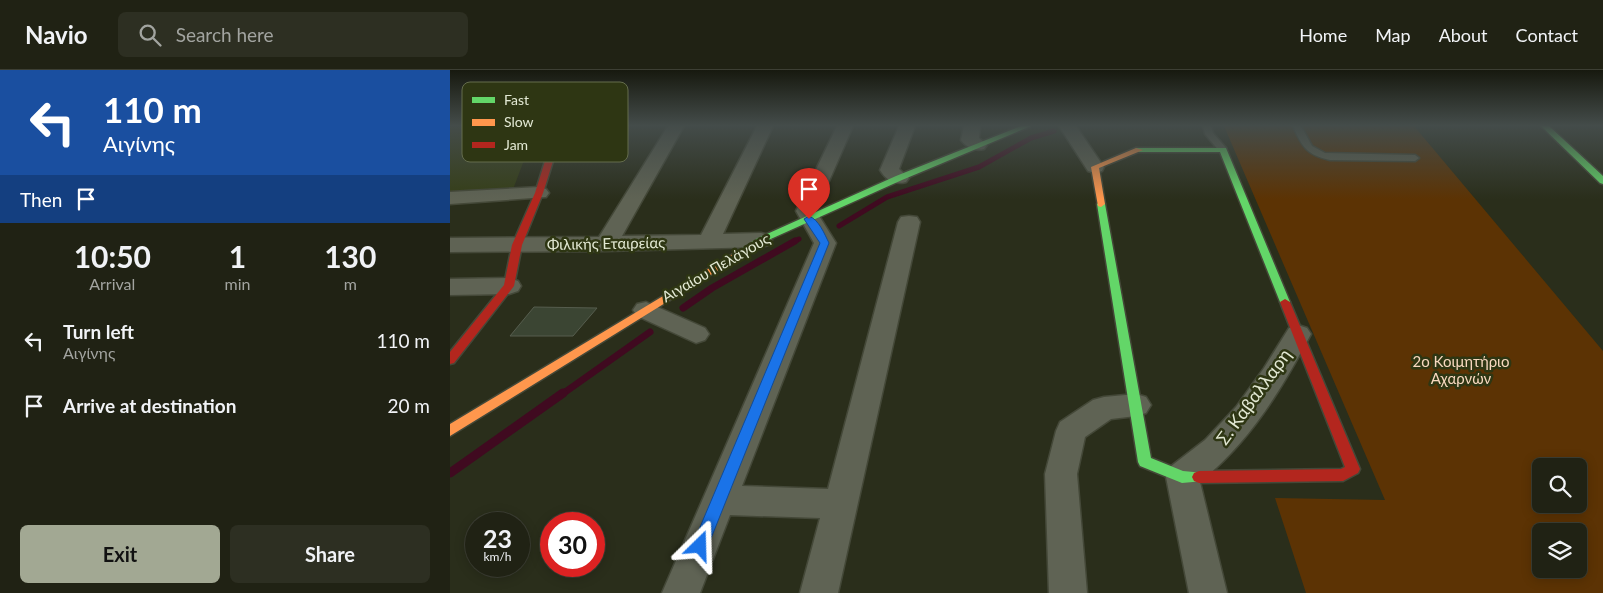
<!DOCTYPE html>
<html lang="en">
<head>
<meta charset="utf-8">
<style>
  body { margin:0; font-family:Lato,sans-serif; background:#2d2f22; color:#f1f3f6; height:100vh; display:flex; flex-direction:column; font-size:19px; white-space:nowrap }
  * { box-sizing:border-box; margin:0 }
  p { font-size:16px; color:#a2a4a0 }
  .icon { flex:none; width:28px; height:28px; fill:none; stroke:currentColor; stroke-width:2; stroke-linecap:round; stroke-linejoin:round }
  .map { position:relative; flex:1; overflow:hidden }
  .sheet { display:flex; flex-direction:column; background:#202214; width:450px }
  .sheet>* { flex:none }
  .top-card { background:#1a4fa0; color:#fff; overflow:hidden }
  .fabs { position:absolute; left:1082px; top:388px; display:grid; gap:10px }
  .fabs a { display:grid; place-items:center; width:55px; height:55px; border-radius:8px; background:#202214; box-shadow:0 2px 12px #0003,0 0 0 1px #3d3f34; font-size:25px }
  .speed { position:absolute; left:15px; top:442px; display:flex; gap:10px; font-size:25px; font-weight:700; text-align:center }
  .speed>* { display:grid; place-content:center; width:65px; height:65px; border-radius:50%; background:#202214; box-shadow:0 2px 12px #0003,0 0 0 1px #3d3f34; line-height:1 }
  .speed small { font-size:12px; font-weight:400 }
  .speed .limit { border:8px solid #d22; background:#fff; color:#111 }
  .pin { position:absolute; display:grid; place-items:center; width:42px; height:42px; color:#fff; margin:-51px -21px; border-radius:50% 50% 50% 0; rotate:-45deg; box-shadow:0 0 5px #0007 }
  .pin .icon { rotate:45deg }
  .me { position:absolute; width:55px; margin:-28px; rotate:22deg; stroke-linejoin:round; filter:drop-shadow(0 0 4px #0008) }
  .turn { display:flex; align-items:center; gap:18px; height:105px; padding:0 20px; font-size:22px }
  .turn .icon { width:65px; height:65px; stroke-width:2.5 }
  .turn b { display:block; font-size:35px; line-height:42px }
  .then { display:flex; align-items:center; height:48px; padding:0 20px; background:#0003; gap:10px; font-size:19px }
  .eta { display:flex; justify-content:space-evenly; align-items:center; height:85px; text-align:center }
  .eta b { font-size:30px; font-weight:700; line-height:35px }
  .cta { display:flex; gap:10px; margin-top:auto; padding:10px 20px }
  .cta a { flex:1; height:58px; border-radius:8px; background:#a2a893; color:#111; font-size:20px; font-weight:700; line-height:58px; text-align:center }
  .cta a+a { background:#2d2f22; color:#f1f3f6 }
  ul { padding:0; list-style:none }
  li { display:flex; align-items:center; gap:15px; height:65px; padding:0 20px }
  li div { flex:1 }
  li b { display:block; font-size:19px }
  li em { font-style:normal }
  header { display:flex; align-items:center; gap:30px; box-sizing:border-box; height:70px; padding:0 25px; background:#202214; border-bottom:1px solid #3d3f34 }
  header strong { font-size:24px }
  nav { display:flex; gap:28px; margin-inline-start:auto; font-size:18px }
  .search { width:350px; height:45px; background:#2d2f22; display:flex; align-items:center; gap:12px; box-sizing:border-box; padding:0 18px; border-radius:8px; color:#a2a4a0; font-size:19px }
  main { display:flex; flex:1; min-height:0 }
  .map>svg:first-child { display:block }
</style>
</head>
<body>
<header>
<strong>Navio</strong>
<div class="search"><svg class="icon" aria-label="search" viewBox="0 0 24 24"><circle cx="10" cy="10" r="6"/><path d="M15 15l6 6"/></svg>Search here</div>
<nav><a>Home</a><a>Map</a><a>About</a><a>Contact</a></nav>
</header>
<main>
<section class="sheet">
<div class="top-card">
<div class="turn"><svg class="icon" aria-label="left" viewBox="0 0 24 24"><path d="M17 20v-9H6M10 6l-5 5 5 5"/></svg><div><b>110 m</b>Αιγίνης</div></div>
<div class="then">Then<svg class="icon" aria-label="arrive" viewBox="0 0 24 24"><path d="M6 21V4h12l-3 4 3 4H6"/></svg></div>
</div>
<div class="eta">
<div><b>10:50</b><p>Arrival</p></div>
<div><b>1</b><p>min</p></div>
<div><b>130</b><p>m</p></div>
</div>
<ul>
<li><svg class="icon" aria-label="left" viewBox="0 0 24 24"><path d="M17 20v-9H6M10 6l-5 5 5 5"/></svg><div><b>Turn left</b><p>Αιγίνης</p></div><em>110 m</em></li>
<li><svg class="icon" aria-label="arrive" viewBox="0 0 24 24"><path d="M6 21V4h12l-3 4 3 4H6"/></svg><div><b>Arrive at destination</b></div><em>20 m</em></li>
</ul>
<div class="cta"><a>Exit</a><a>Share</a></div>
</section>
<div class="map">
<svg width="1153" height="523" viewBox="0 0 1153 523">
  <rect width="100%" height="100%" fill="#2a2e1b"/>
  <path fill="#353e17" d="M0 56H87L62 122 0 124Z"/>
  <path fill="#5c3304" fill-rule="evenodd" d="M774 56H964L1153 281V523H856L825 428 935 430ZM1091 396H1129V434H1091ZM1091 461H1129V499H1091Z"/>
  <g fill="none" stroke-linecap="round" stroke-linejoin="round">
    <path stroke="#400a20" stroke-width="5" d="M389 156 437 127 529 97 581 68 604 61
      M342 173 349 169"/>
    <path stroke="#400a20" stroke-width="7" d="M233 238 262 218 345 171
      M111 325 200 262"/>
    <path stroke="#400a20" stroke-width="9" d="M0 403 113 323"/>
  </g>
  <path fill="#3b4533" stroke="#565d4e" d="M84 237 147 238 123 266H60Z"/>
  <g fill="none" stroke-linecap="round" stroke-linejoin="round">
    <defs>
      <path id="lane" d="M753 56H761L763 63 776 78V82H770L755 64Z
        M843 56H851L862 76 875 83 965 85 969 88 965 91 880 90C857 85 852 77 843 56Z"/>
      <path id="street" d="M218 56H234L172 166 251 165 307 56H323L273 164 311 163 319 165 322 170 319 175 311 177 156 181 0 182V168L149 167Z
        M387 56H403L366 141 386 173 292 416 378 419 448 152 451 147 459 146 467 147 470 152 388 523H350L370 448 280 445 250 523H212L364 173 346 141Z
        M449 56H465L449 99 459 108 456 112C444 115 436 110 430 100Z
        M514 56H530L529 68 537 75 534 79C525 81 517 78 511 70Z
        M609 56H626L654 97 652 101 645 103 638 101Z
        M89 117 96 119 99 123 96 127 0 134V122Z
        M59 208 68 211 71 216 68 221 59 224 0 225V209Z
        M196 232 255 258 259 264 255 270 246 273 187 246 183 240 187 234Z
        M848 255 857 258 861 264C831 320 800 372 750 412L777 523H739L716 407 720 397 755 370 786 337 814 298 839 258Z
        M686 324 696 327 701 335 696 343 686 346 661 349 635 367 627 404 637 523H599L595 404 606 361 610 352 643 330 654 327Z"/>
      <path id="fast" d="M571 56H581L452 110 314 172 293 184 288 181 308 168 446 106Z
        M1091 56H1099L1153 106V114L1150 113Z
        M686 78H776L840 232 839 234 835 235 830 232 770 82H689L685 80Z
        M651 131 655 134 701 388 733 401 754 403 756 407 754 411 732 413 690 396 688 392 647 134Z"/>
      <path id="slow" d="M686 78 693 80 649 98 655 134 651 137 648 136 641 97Z
        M293 178 298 181 296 183 0 366V354Z"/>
      <path id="jam" d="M106 56H114L93 123 72 175 64 216 4 293 0 294V282L54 215 62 175 85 123Z
        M835 229 840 232 910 399 908 403 893 411 749 413 744 411 742 407 744 403 749 401 891 399 895 397 830 232Z"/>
    </defs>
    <use href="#lane" stroke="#444838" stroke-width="3"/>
    <use href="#street" stroke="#444838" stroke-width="3"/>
    <use href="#fast" stroke="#444838" stroke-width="3"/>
    <use href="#slow" stroke="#444838" stroke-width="3"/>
    <use href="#jam" stroke="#444838" stroke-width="3"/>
    <use href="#lane" fill="#5f6354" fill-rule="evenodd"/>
    <use href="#street" fill="#5f6354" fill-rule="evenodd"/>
    <use href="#fast" fill="#63d668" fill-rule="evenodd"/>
    <use href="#slow" fill="#ff974d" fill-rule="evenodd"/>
    <use href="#jam" fill="#b3261e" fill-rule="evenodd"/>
  </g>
  <linearGradient id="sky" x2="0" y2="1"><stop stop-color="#17190f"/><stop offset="0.43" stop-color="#444c4a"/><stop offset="1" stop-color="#444c4a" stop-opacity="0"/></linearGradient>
  <rect width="1153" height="129" fill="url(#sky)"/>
  <path fill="#1a73e8" stroke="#114b97" d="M359 146C369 150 374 163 379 173L258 476 256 482 250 484 245 482 242 476 370 173 354 149Z"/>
  <g text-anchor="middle" stroke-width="5" stroke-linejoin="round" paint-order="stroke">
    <g font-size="15" fill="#e3e9d4" stroke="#2e3613">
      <text transform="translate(156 174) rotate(-1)" y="5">Φιλικής Εταιρείας</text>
      <text transform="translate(266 198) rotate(-30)" y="5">Αιγαίου Πελάγους</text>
    </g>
    <g font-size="15" fill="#f8d8bf" stroke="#2e3613">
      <text x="1011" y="297">2ο Κοιμητήριο<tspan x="1011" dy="17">Αχαρνών</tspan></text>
    </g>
    <g font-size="18" fill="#e3e9d4" stroke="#2e3613">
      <text transform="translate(804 327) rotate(-54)" y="6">Σ. Καβαλλαρη</text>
    </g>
  </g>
  <rect x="12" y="12" width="166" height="80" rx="8" fill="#2e3613" stroke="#646c4d" stroke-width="1"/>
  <rect x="22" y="27" width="23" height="6" fill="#63d668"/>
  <rect x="22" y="49" width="23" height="7" fill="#ff974d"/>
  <rect x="22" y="72" width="23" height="6" fill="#b3261e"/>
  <g font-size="14" fill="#e3e9d4">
    <text x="54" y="35">Fast</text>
    <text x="54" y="57">Slow</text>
    <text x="54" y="80">Jam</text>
  </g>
</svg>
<div class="fabs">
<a><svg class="icon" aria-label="search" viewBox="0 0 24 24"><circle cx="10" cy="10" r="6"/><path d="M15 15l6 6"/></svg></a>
<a><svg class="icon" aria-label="layers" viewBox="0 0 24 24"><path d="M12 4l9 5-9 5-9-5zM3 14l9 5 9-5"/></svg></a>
</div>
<div class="speed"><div>23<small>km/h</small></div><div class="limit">30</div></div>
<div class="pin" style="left:359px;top:149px;background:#d93025"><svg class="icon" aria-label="arrive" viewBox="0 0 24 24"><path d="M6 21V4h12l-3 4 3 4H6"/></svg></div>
<svg class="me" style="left:250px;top:476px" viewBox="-20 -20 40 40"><path d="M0-17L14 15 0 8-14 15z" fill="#1a73e8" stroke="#fff" stroke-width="4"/></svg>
</div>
</main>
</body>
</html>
